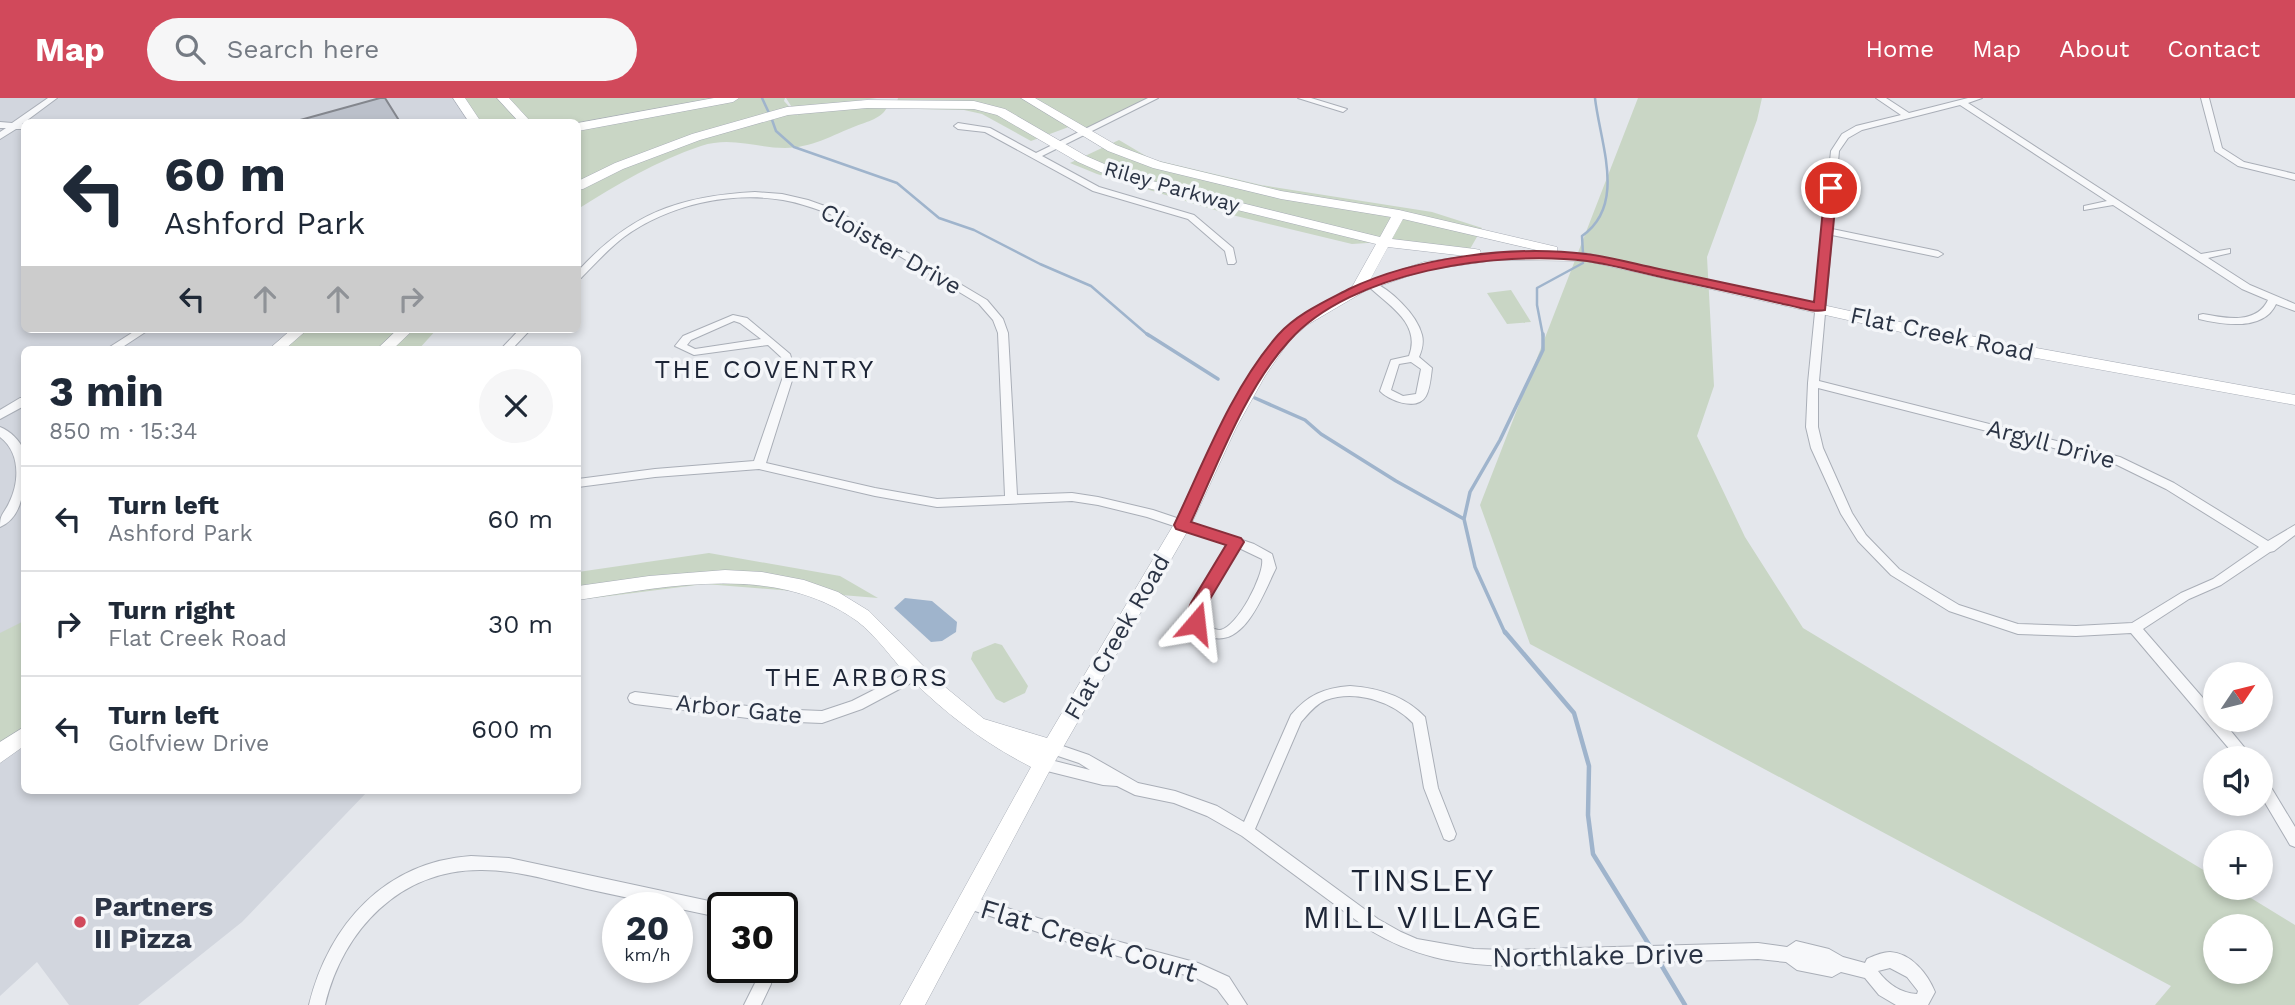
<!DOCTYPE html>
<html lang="en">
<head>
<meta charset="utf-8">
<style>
  body { margin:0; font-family:"Work Sans",sans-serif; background:#f6f6f7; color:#1f2937; height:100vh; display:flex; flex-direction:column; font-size:26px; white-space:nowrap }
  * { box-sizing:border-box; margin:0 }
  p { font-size:23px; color:#747a83 }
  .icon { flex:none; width:38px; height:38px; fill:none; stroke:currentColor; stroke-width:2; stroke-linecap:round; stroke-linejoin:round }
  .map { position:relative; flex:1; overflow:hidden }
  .side { position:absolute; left:21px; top:248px; width:560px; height:448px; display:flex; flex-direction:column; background:#fff; border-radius:10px; box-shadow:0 4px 10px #0003 }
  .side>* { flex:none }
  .hud { position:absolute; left:21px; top:21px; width:560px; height:214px; border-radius:10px; box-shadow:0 4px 10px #0003; background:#fff; color:#1f2937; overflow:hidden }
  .needle { width:46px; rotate:55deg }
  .controls { position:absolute; left:2203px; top:564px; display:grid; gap:14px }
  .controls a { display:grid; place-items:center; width:70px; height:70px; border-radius:50%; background:#fff; box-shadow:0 4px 10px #0003; font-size:35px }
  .speed { position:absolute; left:602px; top:794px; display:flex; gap:14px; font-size:35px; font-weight:700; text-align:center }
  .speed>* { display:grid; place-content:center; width:91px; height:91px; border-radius:50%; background:#fff; box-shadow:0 4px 10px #0003; line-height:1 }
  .speed small { font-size:18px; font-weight:400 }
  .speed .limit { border:4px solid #111; border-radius:10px; background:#fff; color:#111 }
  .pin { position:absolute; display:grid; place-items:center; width:60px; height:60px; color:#fff; margin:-30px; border:4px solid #fff; border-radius:50%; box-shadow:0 2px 7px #0007 }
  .me { position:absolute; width:77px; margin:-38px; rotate:17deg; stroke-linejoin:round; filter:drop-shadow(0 0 5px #0008) }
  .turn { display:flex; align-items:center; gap:24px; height:147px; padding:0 28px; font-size:32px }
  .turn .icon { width:91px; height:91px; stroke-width:2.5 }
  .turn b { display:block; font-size:49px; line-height:60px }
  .lanes { display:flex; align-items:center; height:66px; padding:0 28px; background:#0003; justify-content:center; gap:35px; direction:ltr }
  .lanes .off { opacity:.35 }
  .round { display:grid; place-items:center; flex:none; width:74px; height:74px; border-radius:37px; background:#f6f6f7 }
  .overview { display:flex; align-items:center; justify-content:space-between; height:119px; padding:0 28px }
  h1 { font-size:42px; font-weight:700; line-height:52px }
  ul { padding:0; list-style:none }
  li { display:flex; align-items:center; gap:21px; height:105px; padding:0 28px; border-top:2px solid #e0e1e3 }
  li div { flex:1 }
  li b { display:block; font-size:26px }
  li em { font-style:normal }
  header { display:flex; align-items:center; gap:42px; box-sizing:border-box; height:98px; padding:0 35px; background:#d1495b; color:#fff }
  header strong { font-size:33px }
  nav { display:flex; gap:38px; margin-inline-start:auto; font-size:24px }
  .search { width:490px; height:63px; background:#f6f6f7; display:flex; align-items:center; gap:18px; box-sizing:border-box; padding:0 24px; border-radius:38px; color:#747a83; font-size:26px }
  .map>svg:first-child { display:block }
</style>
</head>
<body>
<header>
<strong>Map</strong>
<div class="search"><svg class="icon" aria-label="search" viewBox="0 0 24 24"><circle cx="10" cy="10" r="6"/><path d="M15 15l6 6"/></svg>Search here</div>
<nav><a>Home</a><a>Map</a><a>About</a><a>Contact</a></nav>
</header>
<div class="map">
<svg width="2295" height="907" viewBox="0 0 2295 907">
  <rect width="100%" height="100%" fill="#e4e7ec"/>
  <path fill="#d2d6de" d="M0 0H459L475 24H24V231H302L276 252H24V693H368L242 824 138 907H69L37 864 0 898Z"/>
  <path fill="#c9d6c5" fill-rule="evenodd" d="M458 0H785L784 3 798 18 796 14 832 10 887 9C883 20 866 24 856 28 833 37 811 50 785 50 756 50 731 38 701 48 658 62 616 87 578 111V24H472Z
    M786 0H877L793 11Z
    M898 0H1154L1086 35 1074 27 1031 43 982 16 964 12 918 11 919 6 897 4Z
    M1638 0H1762L1757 22 1707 159 1714 288 1697 338 1745 439 1803 530 2215 779 2216 789H2233L2295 827V907H2155L2171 888 1530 546 1480 407ZM2216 828H2261V873H2216Z
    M1119 42 1151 61 1261 87 1432 114 1482 130 1470 151 1383 144 1352 146 1228 116 1097 76 1070 65Z
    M1511 192 1531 224 1507 226 1487 195Z
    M302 231H437L418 252H276Z
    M709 455 840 478 878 500 705 486 578 502V474Z
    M24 523V637L0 656V535Z
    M995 545 1002 547 1028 588 1025 595 1004 605 996 601 971 561 973 554Z"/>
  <path fill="#9fb4cc" d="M905 500 932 503 957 524 956 534 942 543 931 544 894 510Z"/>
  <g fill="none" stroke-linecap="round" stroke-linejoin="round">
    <path stroke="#9fb4cc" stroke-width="2.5" d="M762 0 769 15
      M771 19 776 33 794 49 897 85 939 120 974 132 1040 166 1091 188 1149 238
      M1583 156 1582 138C1627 107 1600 45 1595 0
      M1543 238 1537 207V190L1583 165"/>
    <path stroke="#9fb4cc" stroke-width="3.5" d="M1147 236 1218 281
      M1255 300 1305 322 1321 336 1396 383 1464 421
      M1505 535 1475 469 1464 421 1470 394 1500 342 1543 252V236"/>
    <path stroke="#9fb4cc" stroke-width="4.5" d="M1505 534 1574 615 1589 668 1588 717 1593 756 1651 850
      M1657 860 1685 907"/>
  </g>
  <path fill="#bbc0ca" stroke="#83868d" stroke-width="2" d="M380 0H385L400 24H293Z"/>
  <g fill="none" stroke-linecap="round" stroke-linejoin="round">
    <defs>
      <path id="street" d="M48 0H57L22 26 24 27V31H16L0 41V34L6 30H0V24L12 25Z
        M1148 0H1158L1042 58 1099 89 1194 117 1233 150 1236 164 1234 166H1228L1225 153 1188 121 1093 93 985 34 958 31 954 28 958 25 990 30 1036 55Z
        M1298 0H1311L1347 11 1343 14Z
        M1876 0H1886L1909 15 1968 0H1982L1968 5 2201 156 2230 151V155L2208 160 2250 187 2295 206V213L2276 206C2264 233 2224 227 2199 221V217L2203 216C2225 220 2256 227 2268 202L2242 191 2113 107 2084 112V108L2107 103 1960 7 1862 32 1848 40 1839 53 1832 131 1938 153 1943 156 1938 159 1832 137 1819 283 2120 359 2174 385 2268 443 2295 427V437L2274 453 2270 454 2221 487 2189 501 2143 531 2216 615V621H2221L2253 660H2237L2131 535 2076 538 2018 536 1949 513 1891 477 1858 443 1841 416 1811 350 1806 329 1808 285 1831 53 1842 36 1856 28 1901 17ZM1818 290 2113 365 2166 391 2259 449 2213 481 2181 495 2132 525 2076 528 2018 526 1959 507 1899 471 1866 437 1852 415 1823 350 1818 329Z
        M2201 0H2209L2222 50 2244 64 2295 76V82L2238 68 2215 53Z
        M755 94 782 96 808 102 836 112 987 202 1003 221 1008 235 1017 397 1072 395 1098 399 1153 412 1254 446 1272 456 1276 470C1263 496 1244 553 1207 538 1194 533 1190 529 1189 515L1228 446 1147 419 1098 407 1072 403 937 409 875 398 759 371 655 379 578 389V381L655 371 754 363 785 273 781 259 768 247 694 257 675 248 683 238 733 217 747 220 790 256 795 273 766 365 875 390 937 401 1005 398 998 235 993 222 979 206 830 116C814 110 800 105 783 102 730 93 668 107 624 139 608 151 595 166 581 180L578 181V173C630 116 678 98 755 94ZM734 223 740 225 761 241 695 251 687 247 691 242ZM1239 450 1262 461C1265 476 1237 530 1220 532 1217 532 1212 530 1209 529 1203 525 1202 522 1201 515Z
        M1371 183C1390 191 1417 216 1422 237 1424 245 1422 252 1419 259L1432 270C1431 278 1430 291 1426 298 1417 314 1388 302 1380 293L1391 262 1409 258C1422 224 1386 206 1366 186ZM1411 264 1421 271 1416 296 1403 298 1391 292 1399 266Z
        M138 231H150L118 252H105Z
        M520 231H531L511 252H500Z
        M20 300H24V308L0 321V312Z
        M0 329C10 333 20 342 24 353 25 358 24 364 24 370 24 391 23 419 0 429 0 415 4 416 9 405 20 383 20 354 0 339Z
        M917 570 922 571 924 575 922 579 862 611 822 625 772 623 635 606 630 604 628 600 630 596 635 594 772 611 822 613 852 603Z
        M1350 588C1379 590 1405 598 1425 619L1438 690 1456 736 1454 741 1449 743 1444 741 1424 690 1413 625C1393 604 1356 591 1326 602 1316 606 1308 616 1301 624L1255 731 1378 821 1401 834 1417 841 1474 851 1507 852 1758 845 1787 849 1796 843 1829 851 1843 859 1865 865 1867 861C1873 858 1883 854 1890 854 1911 855 1928 876 1935 894L1928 907H1896L1879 897 1865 880 1841 874 1832 879 1797 872 1786 864 1758 861 1507 868C1453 866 1414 859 1368 831L1242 738 1207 718 1174 705 1135 697 1117 688 1103 687 1043 672 1038 670 1036 666 1038 662 1043 660 1090 672 1079 665 1049 655 1047 651 1049 647 1054 645 1089 657 1138 685 1175 693 1217 708 1244 724 1291 617C1308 597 1324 590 1350 588ZM1890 870 1907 879 1918 893 1917 896C1900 895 1888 886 1878 873Z
        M2261 679 2266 681 2295 729V749L2290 747 2261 698Z
        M471 758 509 760 723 806 729 810H723V820C677 810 632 801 587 791 552 783 517 772 482 772 400 771 343 832 325 907H309C329 826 385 764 471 758Z
        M968 797 1068 830 1198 865 1229 879 1247 907H1229L1217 891 1196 880 1068 844 963 809 960 804 963 799Z
        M757 870H773L771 886 761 907H744L755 885Z"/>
      <path id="secondary" d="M453 0H465L481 24H469Z
        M497 0H509L531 24H519Z
        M714 0H739L733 4 578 33V25Z
        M1021 0H1035L1116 47 1161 64 1281 93 1399 112 1557 149V155H1586L1932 231 2295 297V307L1932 241 1586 163 1497 162 1426 172 1365 193 1307 227 1289 243 1265 278 1236 330 1191 427 1050 672 925 907H900L1031 669C986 646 947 617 911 581 893 563 878 539 857 523 776 465 669 488 578 502V488L649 478 725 472 762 474 804 482 838 494 869 513 939 584 984 621 1047 640 1174 426 1220 330 1253 273 1279 237 1297 221 1352 189 1376 146 1123 84 1078 64 997 17 974 11 867 10 788 17 700 42 623 71 583 91 578 92V83L615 65 692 36 787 9 867 2 974 3 1005 11 1086 58 1132 78 1380 139 1391 119 1281 101 1153 70 1108 53ZM1403 121 1545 154 1481 156 1480 152 1475 151 1392 141ZM1388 149 1466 158 1424 164 1370 182Z
        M292 231H308L284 252H268Z
        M398 231H414L392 252H376Z
        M24 629V648L0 665V644Z"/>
    </defs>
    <use href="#street" stroke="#a9aeb7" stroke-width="2"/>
    <use href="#secondary" stroke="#a9aeb7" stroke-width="1"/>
    <use href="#street" fill="#f7f8fa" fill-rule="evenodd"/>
    <use href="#secondary" fill="#fff" fill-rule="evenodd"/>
  </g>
  <path fill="#d1495b" stroke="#882f3b" stroke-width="2" d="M1831 87 1837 90 1825 212C1812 215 1796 208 1783 206 1745 197 1708 189 1670 181 1642 175 1614 167 1587 163 1498 152 1351 173 1289 243 1245 291 1218 366 1191 424L1241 440 1244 444 1207 506 1202 530H1191L1187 515 1191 505 1226 447 1176 431 1174 427C1204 364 1231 291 1278 237 1297 216 1324 204 1349 191 1416 159 1513 147 1586 156 1611 159 1635 166 1659 171 1711 182 1762 193 1814 204L1825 90Z"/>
  <circle fill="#d1495b" stroke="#f4f6f9" stroke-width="2.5" cx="80" cy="824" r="7"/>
  <g text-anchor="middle" stroke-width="7" stroke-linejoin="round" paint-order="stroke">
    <g font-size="21" fill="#2b3445" stroke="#f4f6f9">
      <text transform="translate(1172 89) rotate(16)" y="7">Riley Parkway</text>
    </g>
    <g font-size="24" fill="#2b3445" stroke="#f4f6f9">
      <text transform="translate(891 151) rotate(30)" y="8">Cloister Drive</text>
      <text transform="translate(1942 236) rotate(12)" y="8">Flat Creek Road</text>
      <text transform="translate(2051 346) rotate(15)" y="8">Argyll Drive</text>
      <text transform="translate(1117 539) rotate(-60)" y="8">Flat Creek Road</text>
      <text transform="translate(739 611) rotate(6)" y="8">Arbor Gate</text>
    </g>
    <g font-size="26" letter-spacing="2" fill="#1d2536" stroke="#f4f6f9">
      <text x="765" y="280">THE COVENTRY</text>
      <text x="857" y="588">THE ARBORS</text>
    </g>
    <g font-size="28" font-weight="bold" fill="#2b3445" stroke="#f4f6f9" text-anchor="start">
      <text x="94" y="818">Partners<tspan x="94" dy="32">II Pizza</tspan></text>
    </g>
    <g font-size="28" fill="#2b3445" stroke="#f4f6f9">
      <text transform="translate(1089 842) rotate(17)" y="10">Flat Creek Court</text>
      <text transform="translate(1598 857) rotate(-1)" y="10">Northlake Drive</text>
    </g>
    <g font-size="32" letter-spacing="2" fill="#1d2536" stroke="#f4f6f9">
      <text x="1423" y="793">TINSLEY<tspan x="1423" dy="37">MILL VILLAGE</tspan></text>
    </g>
  </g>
</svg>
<div class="controls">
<a><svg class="needle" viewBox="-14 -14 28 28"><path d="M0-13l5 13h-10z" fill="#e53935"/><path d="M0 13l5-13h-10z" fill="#747a83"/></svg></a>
<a><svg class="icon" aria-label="sound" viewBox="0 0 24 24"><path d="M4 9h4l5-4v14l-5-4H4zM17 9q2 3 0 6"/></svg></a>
<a>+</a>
<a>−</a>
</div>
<div class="speed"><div>20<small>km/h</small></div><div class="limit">30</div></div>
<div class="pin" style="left:1831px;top:90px;background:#d93025"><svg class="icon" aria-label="arrive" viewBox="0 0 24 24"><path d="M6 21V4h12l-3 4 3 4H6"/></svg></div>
<svg class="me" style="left:1196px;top:525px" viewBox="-20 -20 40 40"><path d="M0-17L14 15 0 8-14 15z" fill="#d1495b" stroke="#fff" stroke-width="4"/></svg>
<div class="hud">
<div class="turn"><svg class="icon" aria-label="left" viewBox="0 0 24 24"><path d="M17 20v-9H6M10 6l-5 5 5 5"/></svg><div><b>60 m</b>Ashford Park</div></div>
<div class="lanes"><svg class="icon" aria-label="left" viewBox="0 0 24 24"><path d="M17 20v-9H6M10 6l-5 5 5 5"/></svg><svg class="icon off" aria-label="ahead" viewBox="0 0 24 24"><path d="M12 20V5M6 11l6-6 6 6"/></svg><svg class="icon off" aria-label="ahead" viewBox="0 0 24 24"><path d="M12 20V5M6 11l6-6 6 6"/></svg><svg class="icon off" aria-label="right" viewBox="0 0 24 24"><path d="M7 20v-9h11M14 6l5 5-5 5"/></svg></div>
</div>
<section class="side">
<div class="overview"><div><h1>3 min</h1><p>850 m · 15:34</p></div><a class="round"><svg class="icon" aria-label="close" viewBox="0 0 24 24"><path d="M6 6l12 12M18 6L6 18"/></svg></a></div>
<ul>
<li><svg class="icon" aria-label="left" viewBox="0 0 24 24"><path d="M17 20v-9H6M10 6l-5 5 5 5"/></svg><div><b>Turn left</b><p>Ashford Park</p></div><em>60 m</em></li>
<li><svg class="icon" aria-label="right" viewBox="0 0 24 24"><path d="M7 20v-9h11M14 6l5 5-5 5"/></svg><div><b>Turn right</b><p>Flat Creek Road</p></div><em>30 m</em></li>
<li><svg class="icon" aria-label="left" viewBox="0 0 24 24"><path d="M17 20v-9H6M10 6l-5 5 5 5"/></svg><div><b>Turn left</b><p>Golfview Drive</p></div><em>600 m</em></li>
</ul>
</section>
</div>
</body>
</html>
